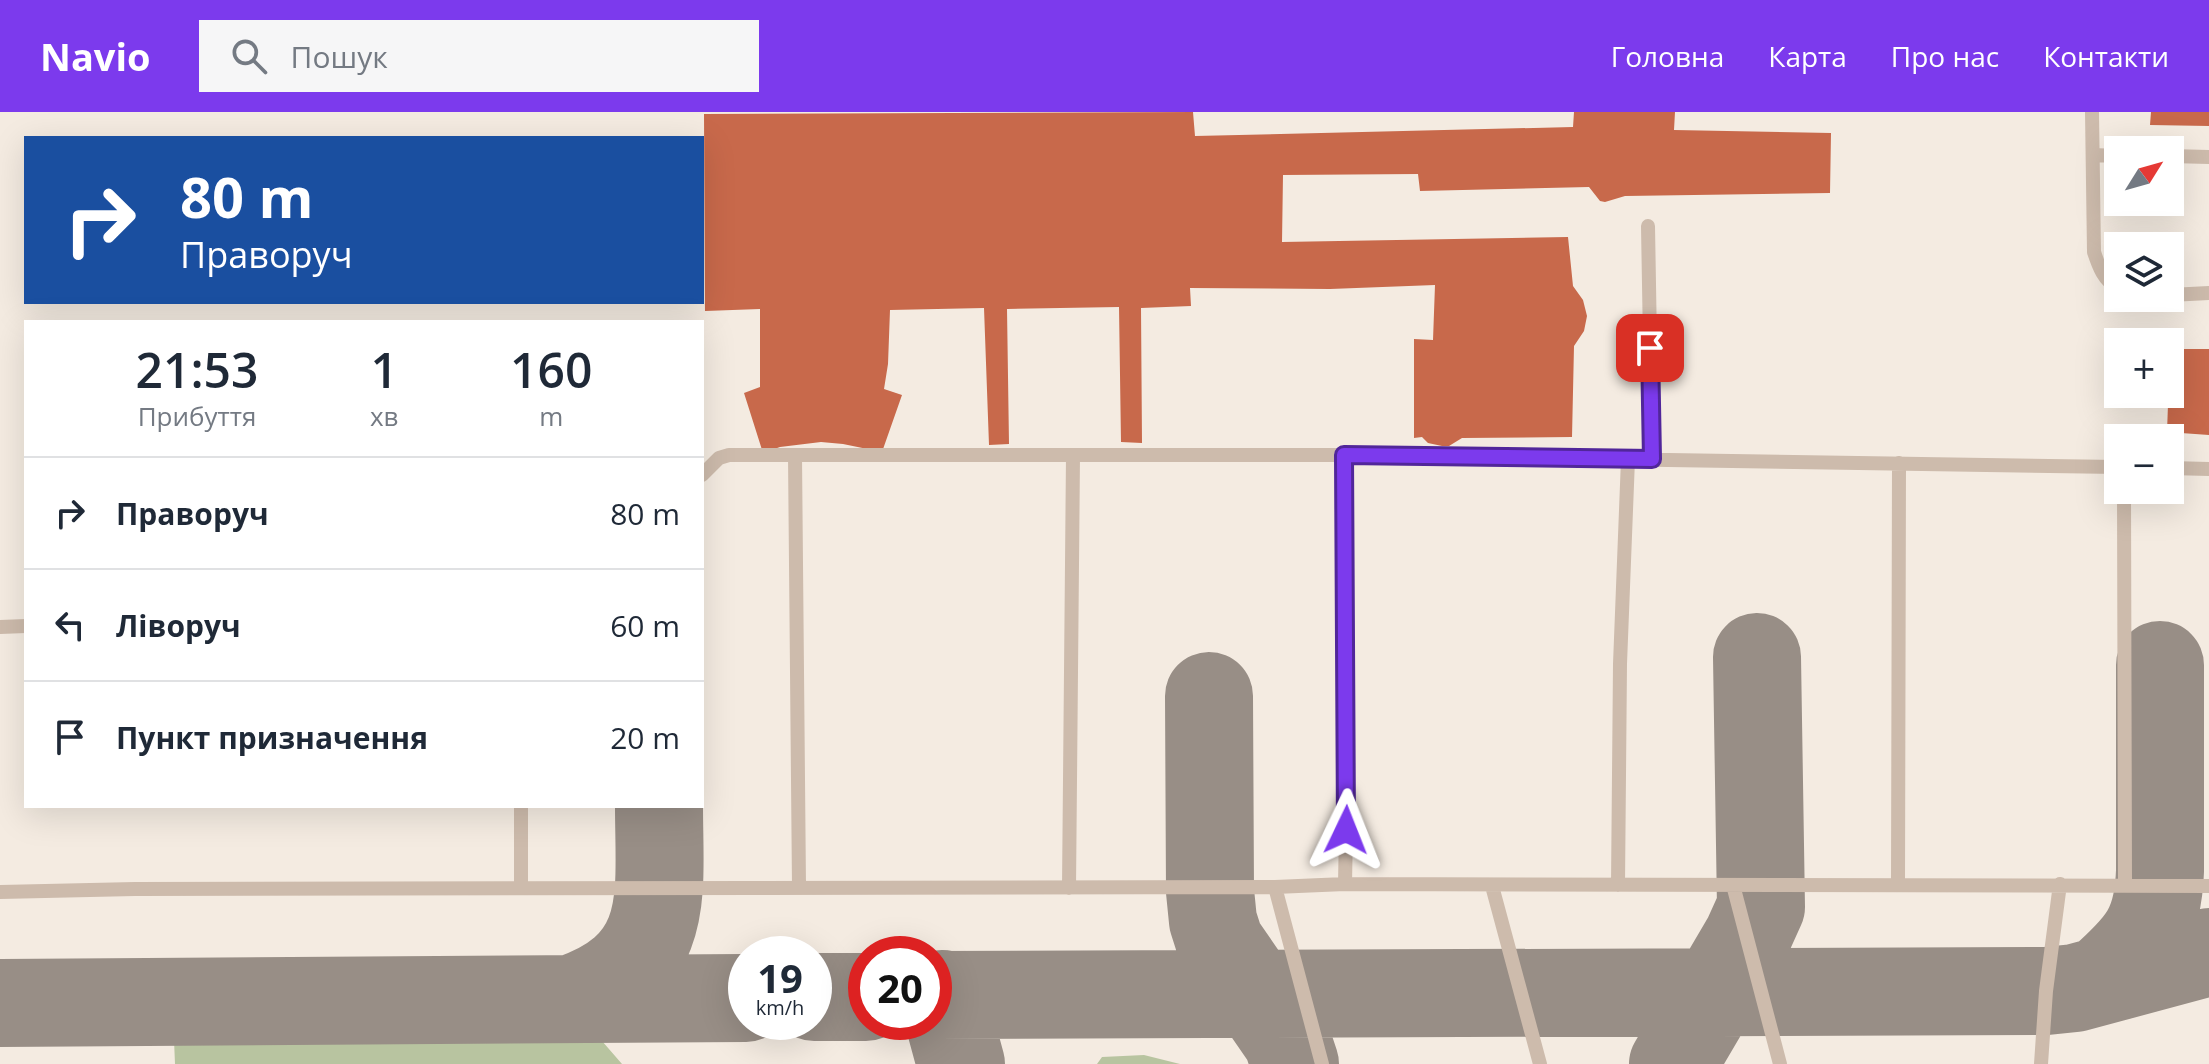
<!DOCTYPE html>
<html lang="uk">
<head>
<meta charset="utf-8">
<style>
  body { margin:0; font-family:"Open Sans",sans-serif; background:#f6f6f7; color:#1f2937; height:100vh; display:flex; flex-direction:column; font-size:30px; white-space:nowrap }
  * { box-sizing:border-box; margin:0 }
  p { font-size:26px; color:#747a83 }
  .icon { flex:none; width:44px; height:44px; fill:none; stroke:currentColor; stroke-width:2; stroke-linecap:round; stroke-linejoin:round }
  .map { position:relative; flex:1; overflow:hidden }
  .panel { position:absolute; left:24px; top:208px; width:680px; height:488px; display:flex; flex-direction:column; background:#fff; border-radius:0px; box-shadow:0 8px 32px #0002 }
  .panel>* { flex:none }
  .hud { position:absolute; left:24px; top:24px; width:680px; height:168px; border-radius:0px; box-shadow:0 8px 32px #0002; background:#1a4fa0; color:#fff; overflow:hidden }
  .needle { width:52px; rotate:53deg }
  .tools { position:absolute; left:2104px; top:24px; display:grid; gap:16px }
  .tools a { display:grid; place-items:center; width:80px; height:80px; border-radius:0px; background:#fff; box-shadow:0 8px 32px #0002; font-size:40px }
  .speed { position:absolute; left:728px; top:824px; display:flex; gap:16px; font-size:40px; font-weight:700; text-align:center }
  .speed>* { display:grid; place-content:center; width:104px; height:104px; border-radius:50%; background:#fff; box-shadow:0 8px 32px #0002; line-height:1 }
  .speed small { font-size:20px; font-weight:400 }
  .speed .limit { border:12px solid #d22; background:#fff; color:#111 }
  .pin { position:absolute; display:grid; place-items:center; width:68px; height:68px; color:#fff; margin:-34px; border-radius:16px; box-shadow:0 4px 12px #0006 }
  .me { position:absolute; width:88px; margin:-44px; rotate:2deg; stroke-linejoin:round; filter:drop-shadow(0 0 6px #0008) }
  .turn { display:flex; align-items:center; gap:28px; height:168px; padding:0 24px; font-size:36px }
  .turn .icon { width:104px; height:104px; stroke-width:2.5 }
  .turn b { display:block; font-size:56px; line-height:68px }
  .eta { display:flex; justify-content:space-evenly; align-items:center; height:136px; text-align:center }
  .eta b { font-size:48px; font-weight:600; line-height:56px }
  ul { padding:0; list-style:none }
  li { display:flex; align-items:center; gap:24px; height:112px; padding:0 24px; border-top:2px solid #e0e1e3 }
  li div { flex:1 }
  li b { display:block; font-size:30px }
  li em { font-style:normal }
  header { display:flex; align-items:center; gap:48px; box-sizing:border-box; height:112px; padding:0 40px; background:#7c3aed; color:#fff }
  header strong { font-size:38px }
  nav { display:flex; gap:44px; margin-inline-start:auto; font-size:28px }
  .search { width:560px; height:72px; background:#f6f6f7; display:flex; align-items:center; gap:20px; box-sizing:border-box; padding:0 28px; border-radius:0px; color:#747a83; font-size:30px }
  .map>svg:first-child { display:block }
</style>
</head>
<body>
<header>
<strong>Navio</strong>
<div class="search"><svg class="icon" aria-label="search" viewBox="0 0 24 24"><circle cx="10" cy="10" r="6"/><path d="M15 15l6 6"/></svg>Пошук</div>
<nav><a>Головна</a><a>Карта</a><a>Про нас</a><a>Контакти</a></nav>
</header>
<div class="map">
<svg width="2209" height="952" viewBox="0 0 2209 952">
  <rect width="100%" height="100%" fill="#f4ebe1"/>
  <path fill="#b8c4a0" d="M174 928 602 929 622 952H175Z
    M1144 943 1180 952H1097L1102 945Z"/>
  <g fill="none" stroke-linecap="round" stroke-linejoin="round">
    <path stroke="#988e86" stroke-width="88" d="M1209 584 1210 779 1213 809 1220 831 1287 928 1295 952
      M2103 867C2143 831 2158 814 2160 759V553
      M942 882 961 952
      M934 883 2046 879 2075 876 2209 840
      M814 885H866
      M571 887C673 852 659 783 659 694
      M0 891 746 886
      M1673 952 1747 826 1761 795 1757 545"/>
  </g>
  <path fill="#c8694b" d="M1193 0 1195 24 1573 15 1574 0H1675L1674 18 1831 21 1830 81 1625 84 1605 90 1600 89 1589 75 1420 79 1418 62 1283 63 1282 130 1568 125 1573 174 1583 188 1587 204 1584 219 1574 234 1572 325 1462 326 1449 334H1442L1428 331 1422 325 1414 326V227L1433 228 1435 173 1330 177 1190 176 1191 194 1141 196 1142 331 1121 330 1119 195 1007 197 1009 332 989 333 984 196 890 198 888 252 884 277 902 283 882 340 843 332 821 330 780 335 763 341 744 281 760 275V197L705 199 704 2Z
    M2151 0H2209V14L2150 13Z
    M2170 237H2209V323L2167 320Z"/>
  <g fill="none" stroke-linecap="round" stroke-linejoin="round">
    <path stroke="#cdbbac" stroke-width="14" d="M2092 0 2094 140C2099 155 2104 169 2118 176
      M2093 43 2118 44
      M2170 44 2209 45
      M1648 114 1652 347
      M2170 183 2209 181
      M1344 343 1347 664 1345 772
      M795 344 799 775
      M2170 356 2209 357
      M702 363 719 346 729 343H1344L2118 355
      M2124 378 2125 773
      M0 515 26 514
      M1898 772 1899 351
      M1618 773 1620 552 1628 347
      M1733 773 1780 952
      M1492 774 1540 952
      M1275 775 1322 952
      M521 776V694
      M1069 776 1073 344
      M0 780 135 777 1275 775 1345 772 2209 774
      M2041 952 2046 879 2060 772"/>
  </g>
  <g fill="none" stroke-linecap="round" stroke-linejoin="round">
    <defs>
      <path id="route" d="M1346 718 1344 343 1652 347 1650 236"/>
    </defs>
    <use href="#route" stroke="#51269a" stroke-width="20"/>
    <use href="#route" stroke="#7c3aed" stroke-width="14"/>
  </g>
</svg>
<div class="tools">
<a><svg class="needle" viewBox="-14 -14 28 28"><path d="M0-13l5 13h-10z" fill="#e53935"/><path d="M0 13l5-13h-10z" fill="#747a83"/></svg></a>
<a><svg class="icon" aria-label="layers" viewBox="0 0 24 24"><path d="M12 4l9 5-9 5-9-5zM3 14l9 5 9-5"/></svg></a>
<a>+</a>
<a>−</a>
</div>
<div class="speed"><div>19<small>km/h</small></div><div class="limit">20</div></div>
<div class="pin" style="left:1650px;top:236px;background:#d93025"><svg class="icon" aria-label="arrive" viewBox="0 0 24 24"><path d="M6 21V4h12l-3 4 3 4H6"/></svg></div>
<svg class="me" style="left:1346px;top:718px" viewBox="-20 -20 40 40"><path d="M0-17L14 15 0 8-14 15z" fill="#7c3aed" stroke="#fff" stroke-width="4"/></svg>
<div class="hud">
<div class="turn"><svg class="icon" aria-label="right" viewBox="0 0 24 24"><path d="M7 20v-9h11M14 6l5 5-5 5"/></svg><div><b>80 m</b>Праворуч</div></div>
</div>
<section class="panel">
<div class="eta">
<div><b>21:53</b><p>Прибуття</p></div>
<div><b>1</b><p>хв</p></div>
<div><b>160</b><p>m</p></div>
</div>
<ul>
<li><svg class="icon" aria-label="right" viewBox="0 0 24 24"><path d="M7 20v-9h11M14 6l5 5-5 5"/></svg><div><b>Праворуч</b></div><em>80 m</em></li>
<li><svg class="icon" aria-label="left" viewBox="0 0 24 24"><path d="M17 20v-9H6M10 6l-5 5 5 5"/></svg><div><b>Ліворуч</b></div><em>60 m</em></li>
<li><svg class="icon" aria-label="arrive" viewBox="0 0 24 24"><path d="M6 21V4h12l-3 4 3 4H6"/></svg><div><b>Пункт призначення</b></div><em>20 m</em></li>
</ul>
</section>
</div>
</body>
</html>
